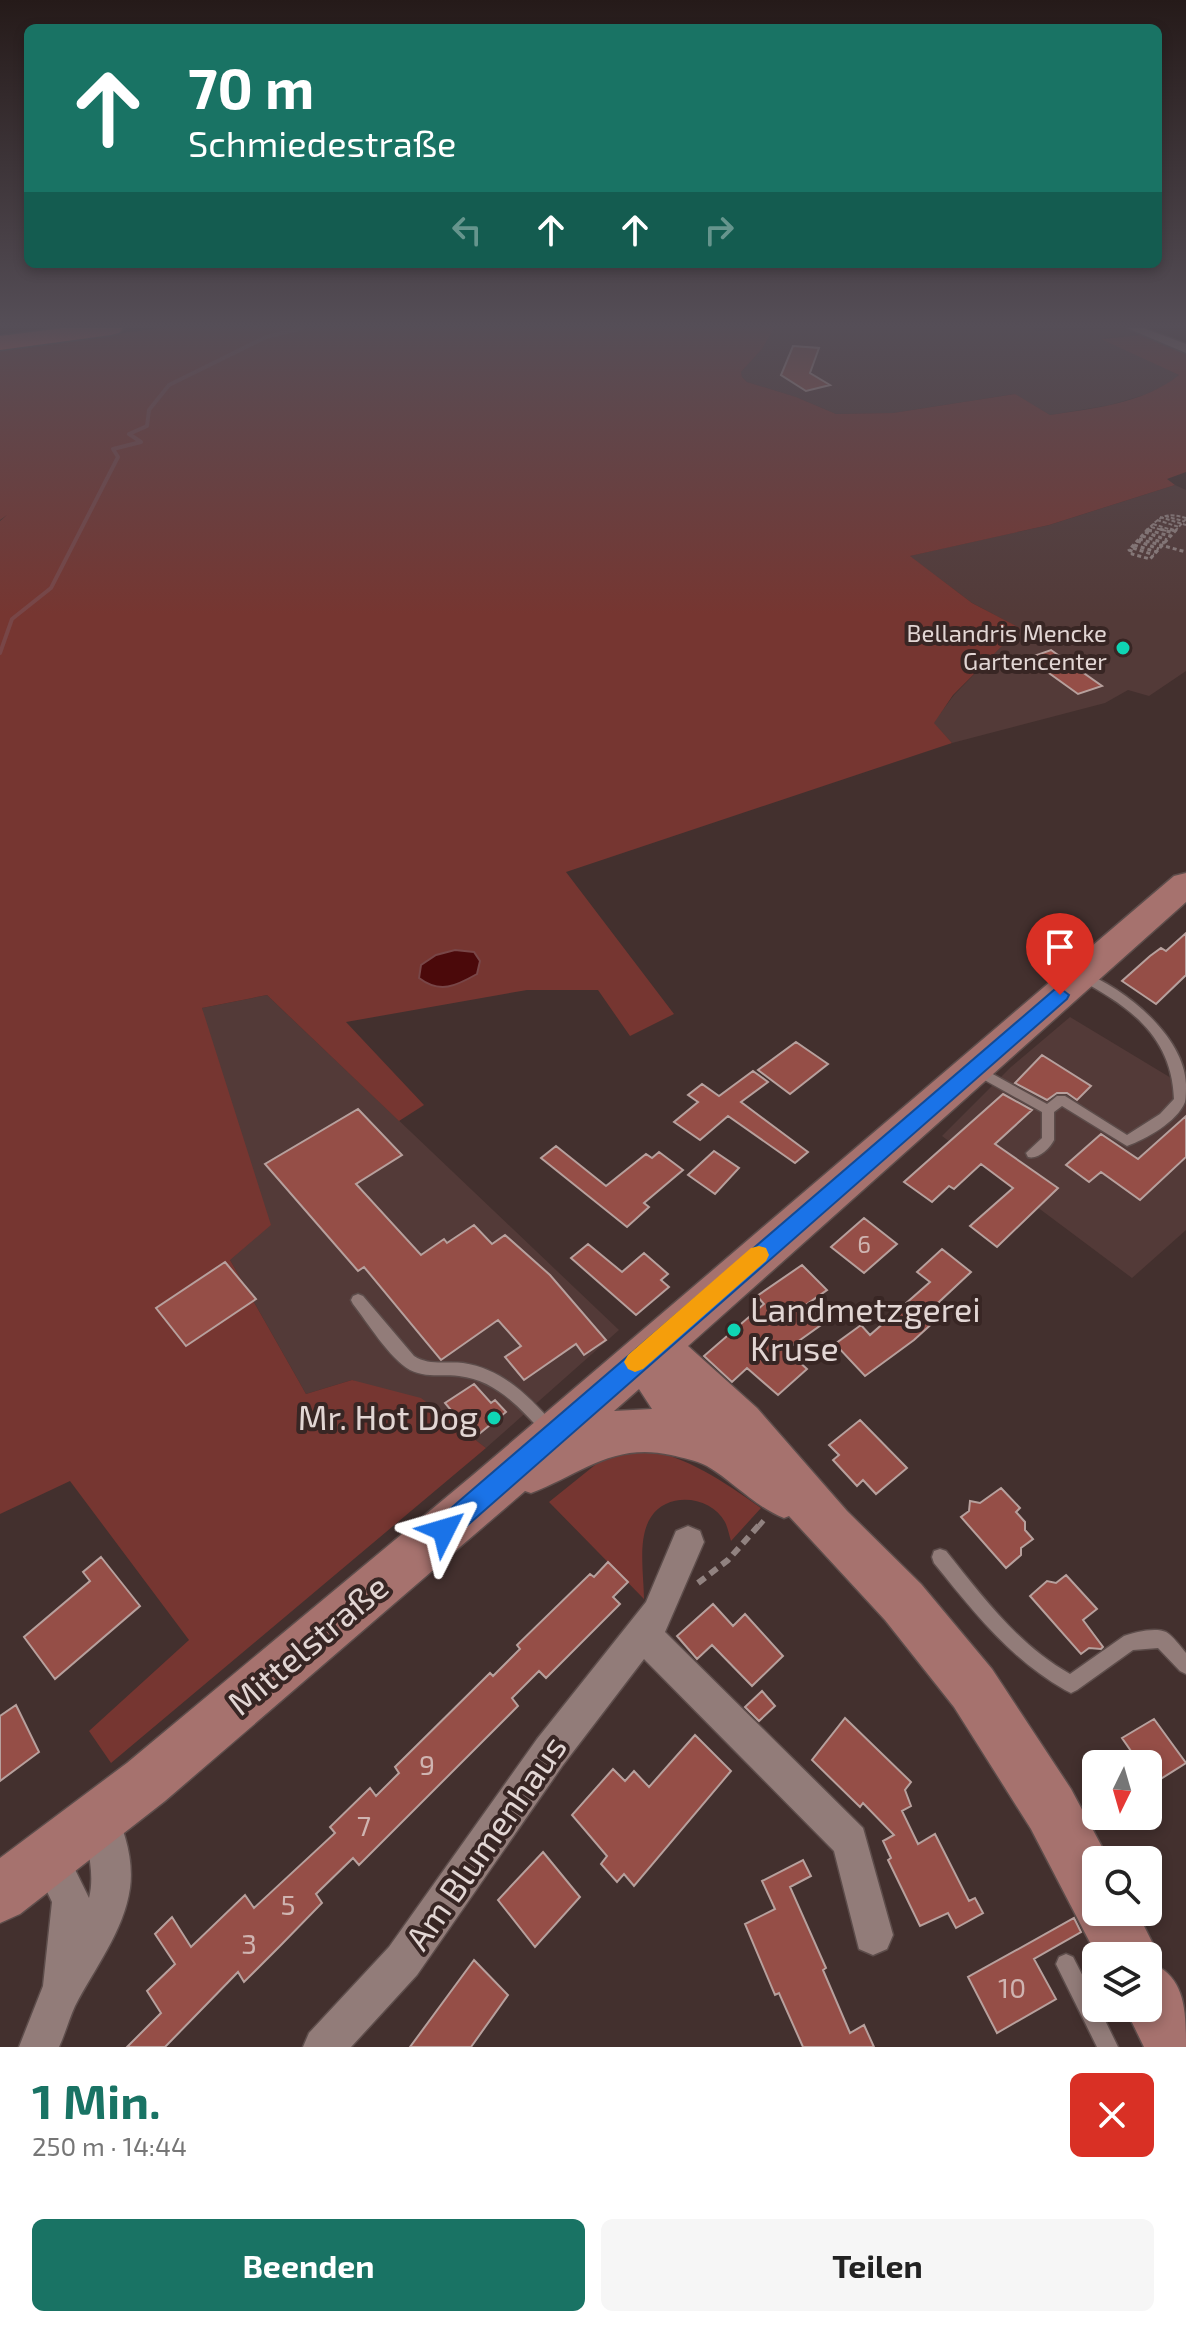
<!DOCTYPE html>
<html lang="de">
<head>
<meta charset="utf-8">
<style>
  body { margin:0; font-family:"Exo 2",sans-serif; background:#f6f6f6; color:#222; height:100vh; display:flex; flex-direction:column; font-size:30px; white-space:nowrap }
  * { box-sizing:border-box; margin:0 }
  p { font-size:26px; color:#767676 }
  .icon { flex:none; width:44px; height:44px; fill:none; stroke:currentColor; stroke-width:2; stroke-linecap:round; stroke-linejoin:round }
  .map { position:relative; height:2047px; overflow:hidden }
  .side { display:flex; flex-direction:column; background:#fff; flex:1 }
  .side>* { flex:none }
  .banner { position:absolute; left:24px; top:24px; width:1138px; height:244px; border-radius:12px; box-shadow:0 4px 12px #0003; background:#197364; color:#fff; overflow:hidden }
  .needle { width:52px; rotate:185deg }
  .tools { position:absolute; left:1082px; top:1750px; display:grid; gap:16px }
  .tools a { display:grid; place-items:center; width:80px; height:80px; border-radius:12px; background:#fff; box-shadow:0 4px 12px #0003; font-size:40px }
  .pin { position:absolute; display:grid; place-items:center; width:68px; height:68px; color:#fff; margin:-82px -34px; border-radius:50% 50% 50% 0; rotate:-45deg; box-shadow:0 0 8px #0007 }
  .pin .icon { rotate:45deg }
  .me { position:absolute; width:88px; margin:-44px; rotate:50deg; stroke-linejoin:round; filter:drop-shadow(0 0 6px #0008) }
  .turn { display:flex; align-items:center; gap:28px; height:168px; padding:0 32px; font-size:36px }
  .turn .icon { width:104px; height:104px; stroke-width:2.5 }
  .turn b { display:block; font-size:56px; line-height:68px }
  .lanes { display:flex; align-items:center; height:76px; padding:0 32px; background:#0003; justify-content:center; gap:40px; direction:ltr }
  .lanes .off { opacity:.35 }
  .round { display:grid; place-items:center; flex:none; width:84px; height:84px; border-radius:12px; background:#f6f6f6 }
  .head { display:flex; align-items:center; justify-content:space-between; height:136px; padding:0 32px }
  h1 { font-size:48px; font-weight:700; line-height:60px; color:#197364 }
  .button { display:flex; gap:16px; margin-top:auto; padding:16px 32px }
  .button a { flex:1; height:92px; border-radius:12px; background:#197364; color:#fff; font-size:32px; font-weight:700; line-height:92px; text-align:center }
  .button a+a { background:#f6f6f6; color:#222 }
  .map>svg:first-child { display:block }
</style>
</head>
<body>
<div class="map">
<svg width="1186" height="2047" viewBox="0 0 1186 2047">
  <rect width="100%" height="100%" fill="#43302e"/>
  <path fill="#533a38" d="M774 328H1033L1038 331 1129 328 1142 335 1103 338 1179 375 1168 384 1144 395 1110 405 1050 415 1014 394 893 413 836 414 796 397 747 382 742 377 741 372 762 349Z
    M1175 485 1186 490V671L1149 696 1128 690 1105 703 952 743 933 723 954 695 1019 628 972 603 909 556 1049 525Z
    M267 995 619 1330 486 1448 454 1424 352 1380 306 1394 230 1260 202 1008Z
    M1070 1017 1186 1087V1230L1132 1278 942 1136 1011 1067Z"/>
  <path fill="#763631" d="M160 328H774L762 349 741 372 742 377 747 382 796 397 836 414 893 413 1015 394 1050 415C1094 408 1143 404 1179 375L1101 339 1142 335 1186 351V472L1167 479 1175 485 1049 525 910 556 972 603 1020 628 953 695 934 723 952 743 566 872 674 1014 630 1036 598 990H527L346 1022 424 1105 399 1121 267 995 202 1008 271 1225 230 1260 306 1394 352 1380 421 1398 486 1448 111 1763 89 1731 189 1640 70 1481 0 1514V521L7 515 0 520V350Z
    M641 1448C688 1457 723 1481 761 1508L731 1541C729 1535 728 1528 725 1522 711 1496 668 1491 651 1517 637 1538 644 1575 644 1599L549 1502 595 1465 616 1452Z"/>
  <path fill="#4b090a" stroke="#784647" stroke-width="2" d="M455 950 474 952 480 961 477 974C456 986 440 994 419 978L421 965 436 955Z"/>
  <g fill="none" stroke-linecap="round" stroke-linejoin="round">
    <path stroke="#784647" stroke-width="4" d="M0 653 12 619 51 588 118 457 113 449 141 442 129 434 147 426 149 410 169 385 266 337 302 328"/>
  </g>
  <path fill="#954e47" stroke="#b7a09d" stroke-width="2" d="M793 346 819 348 810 373 830 385 806 391 781 375Z
    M1051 650 1102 686 1078 694 1028 658Z
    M1186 933V975L1156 1004 1122 981 1150 956 1161 948 1166 951Z
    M796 1042 828 1064 790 1094 758 1070Z
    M1042 1055 1091 1086 1077 1100 1067 1093H1057L1047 1100 1015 1083Z
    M753 1071 768 1082 741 1102 808 1152 795 1163 728 1116 700 1140 674 1122 698 1102 688 1095 702 1084 719 1096Z
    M1003 1094 1032 1110 995 1144 1058 1188 997 1247 970 1226 1013 1188 981 1164 954 1189 949 1186 932 1202 904 1182Z
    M358 1109 402 1155 356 1184 421 1255 444 1239 447 1243 474 1225 492 1244 505 1235 550 1275 606 1340 584 1355 576 1344 524 1380 505 1357 521 1346 498 1320 441 1360 364 1267 358 1271 265 1164Z
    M1186 1116V1157L1140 1200 1101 1172 1089 1182 1066 1165 1101 1134 1138 1159Z
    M556 1146 606 1186 646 1154 652 1158 659 1152 683 1170 644 1203 649 1207 627 1227 541 1158Z
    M714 1151 739 1168 715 1194 688 1175Z
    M864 1218 897 1244 864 1273 831 1247Z
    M588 1244 622 1272 644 1253 668 1274 661 1280 669 1287 636 1315 571 1258Z
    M942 1249 971 1272 939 1302 948 1309 914 1340 865 1376 835 1344 861 1325 870 1335 930 1282 917 1272Z
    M225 1262 256 1299 186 1346 156 1308Z
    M802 1265 827 1290 803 1307 821 1325 786 1350 807 1369 778 1395 747 1368 732 1382 704 1356 764 1304 757 1296Z
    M474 1384 491 1403 495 1400 506 1412 474 1438 445 1403Z
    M860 1420 907 1468 876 1494 863 1480 857 1486 833 1460 839 1455 829 1445Z
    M1001 1488 1020 1508 1016 1512 1025 1522V1530L1033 1539 1021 1548V1555L1006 1568 961 1517 969 1511 970 1501 980 1503Z
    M101 1557 140 1606 55 1679 24 1637 90 1581 83 1572Z
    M608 1562 628 1582 613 1597 620 1604 546 1678 539 1671 512 1698 518 1706 359 1865 353 1858 316 1894 322 1903 280 1946 244 1982 238 1972 165 2047H127L161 2013 147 1991 175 1964 155 1934 172 1917 191 1947 245 1895 254 1908 335 1833 330 1827 370 1788 376 1796 399 1773 395 1767 490 1673 493 1676 520 1649 517 1645 590 1574 594 1577Z
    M1066 1575 1097 1609 1083 1620 1103 1647 1101 1649 1089 1648 1081 1654 1030 1596 1047 1581 1056 1583Z
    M713 1604 733 1626 745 1614 783 1656 752 1686 712 1645 697 1659 677 1636Z
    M762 1691 775 1706 759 1721 745 1707Z
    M16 1705 39 1752 0 1781V1716Z
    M845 1718 911 1782 905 1790 911 1806 902 1811 918 1844 935 1834 969 1901 975 1898 983 1913 956 1928 948 1913 920 1926 888 1860 891 1858 883 1841 894 1835 863 1803 860 1807 812 1760Z
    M1154 1719 1186 1763 1148 1787V1764H1140L1122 1738Z
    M695 1735 731 1771 634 1886 624 1874 617 1882 601 1864 607 1856 572 1815 613 1769 625 1781 634 1771 649 1787Z
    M543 1852 580 1897 535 1947 498 1900Z
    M803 1860 811 1876 790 1887 826 1968 823 1970 850 2033 864 2025 874 2047H803L779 1993 775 1995 745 1924 775 1909 762 1881Z
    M1074 1918 1081 1932 1034 1959 1056 1999 997 2033 968 1977Z
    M474 1960 508 1995 471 2047H410Z"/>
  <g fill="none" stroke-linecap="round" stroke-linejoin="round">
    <defs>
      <path id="lane" d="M1082 972C1124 987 1184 1036 1186 1084 1186 1090 1186 1097 1185 1102 1177 1122 1146 1139 1127 1146L1062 1106 1054 1112V1140C1050 1148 1038 1160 1028 1157L1026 1153 1042 1138V1112L972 1073 970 1070 972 1067H980L1047 1104 1057 1096H1065L1127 1135 1160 1114 1174 1099C1172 1036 1129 1006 1078 979L1076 976 1078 973Z
        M358 1294 363 1296 414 1356C429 1366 446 1361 463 1363 503 1369 528 1396 554 1424L557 1429 554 1434 549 1436 544 1434C520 1408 496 1380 459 1376 442 1374 426 1378 410 1370 389 1358 368 1323 353 1304L351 1300 353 1296Z
        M940 1549 946 1551C983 1597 1018 1645 1070 1674L1124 1636C1134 1632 1156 1627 1166 1632 1173 1636 1180 1646 1186 1653V1674L1180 1671 1158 1648 1133 1650 1077 1690 1071 1693 1065 1690C1010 1659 973 1611 934 1563L932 1557 934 1551Z
        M1066 1954 1073 1957 1096 2002V2008H1099L1118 2047H1097L1056 1964 1059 1957Z"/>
      <path id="street" d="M1127 328H1143L1186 344V353Z
        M688 1526 700 1531 704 1542 665 1632 863 1828 893 1935 887 1949 873 1955 859 1949 834 1851 644 1659 563 1765 417 1975 351 2047H303L309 2033 389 1947 537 1739 646 1602 676 1531Z
        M100 1798 113 1804C124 1830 134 1859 130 1888 124 1931 94 1969 75 2006 69 2019 65 2034 59 2047H19L43 1986 52 1902 30 1856 36 1843 49 1837 62 1843 89 1898C98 1863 77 1828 87 1804Z"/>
      <path id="secondary" d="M1186 873V902L688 1346 757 1408 847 1511 921 1584 992 1669 1071 1789 1109 1860H1096V1912H1137L1159 1956 1155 1965C1186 1979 1186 2015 1186 2047H1144L1125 2008H1148V1956H1097L1031 1829 954 1707 885 1620 789 1516 784 1518C754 1506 734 1482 707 1466 696 1460 683 1458 671 1455 613 1442 581 1474 531 1493L525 1491 165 1801 20 1914 0 1923V1858L127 1763 473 1475 1174 876ZM639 1389 652 1409 614 1411Z"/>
      <path id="highway" d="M63 328H123L119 333 111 335 0 350V336Z"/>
    </defs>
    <use href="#lane" stroke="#5d4d4b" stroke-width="3"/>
    <use href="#street" stroke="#5d4d4b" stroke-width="3"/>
    <use href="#secondary" stroke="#5d4d4b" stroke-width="3"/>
    <use href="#highway" stroke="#5d4d4b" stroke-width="3"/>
    <path stroke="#918280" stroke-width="2" stroke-dasharray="4 2" stroke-linecap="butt" d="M1165 516 1183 521
      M1160 517 1186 525
      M1157 520 1179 527
      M1153 524 1175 531
      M1151 527 1167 531
      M1148 530 1153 531
      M1146 531C1161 516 1165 512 1186 518
      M1175 531 1186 519"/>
    <path stroke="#918280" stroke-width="3" stroke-dasharray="4 3" stroke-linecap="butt" d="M1148 529 1129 550 1134 552 1132 554 1150 559 1177 529
      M1160 529 1173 533
      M1170 529 1175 531
      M1148 530 1170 536
      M1145 532 1167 540
      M1142 536 1165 543
      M1139 539 1186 552
      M1137 541 1159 549
      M1134 545 1157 552
      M1133 548 1154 555"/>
    <path stroke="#918280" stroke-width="5" stroke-dasharray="7 5" stroke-linecap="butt" d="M759 1526 764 1520"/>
    <path stroke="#918280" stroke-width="6" stroke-dasharray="9 6" stroke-linecap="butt" d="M698 1583 728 1560 760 1524"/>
    <use href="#lane" fill="#927c79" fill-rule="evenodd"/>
    <use href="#street" fill="#927c79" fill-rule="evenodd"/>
    <use href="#secondary" fill="#a6726e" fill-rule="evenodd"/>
    <use href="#highway" fill="#d55c54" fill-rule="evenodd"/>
  </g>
  <linearGradient id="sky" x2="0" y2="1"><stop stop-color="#251a19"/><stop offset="0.53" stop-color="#554e57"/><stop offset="1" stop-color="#554e57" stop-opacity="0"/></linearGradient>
  <rect width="1186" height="614" fill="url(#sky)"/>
  <path fill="#1a73e8" stroke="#114b97" stroke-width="2" d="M1060 988 1069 995 1067 999 453 1538 444 1542 436 1538 432 1530 436 1521 1054 990Z"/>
  <path fill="#f59e0b" d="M759 1246 766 1248 769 1255 766 1261 643 1369 635 1372 628 1369 624 1362 628 1355 751 1248Z"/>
  <g fill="#0fd5b4" stroke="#382624" stroke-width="3">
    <circle cx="1123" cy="648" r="8"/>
    <circle cx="734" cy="1330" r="8"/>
    <circle cx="494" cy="1418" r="8"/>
  </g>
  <g text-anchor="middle" stroke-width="8" stroke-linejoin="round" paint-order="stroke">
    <g font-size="24" fill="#e2d6d4" stroke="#382624" text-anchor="end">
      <text x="1107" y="642">Bellandris Mencke<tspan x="1107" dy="28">Gartencenter</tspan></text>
    </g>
    <g font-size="24" fill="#cfb4b1">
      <text x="864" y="1253">6</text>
    </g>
    <g font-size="28" fill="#cfb4b1">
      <text x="427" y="1775">9</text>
      <text x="364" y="1836">7</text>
      <text x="288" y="1915">5</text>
      <text x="249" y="1954">3</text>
      <text x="1012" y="1998">10</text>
    </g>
    <g font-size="34" fill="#e2d6d4" stroke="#382624" text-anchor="start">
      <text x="750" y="1322">Landmetzgerei<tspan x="750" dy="39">Kruse</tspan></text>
      <text x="478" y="1430" text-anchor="end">Mr. Hot Dog</text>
    </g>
    <g font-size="34" fill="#e2d6d4" stroke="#382624">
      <text transform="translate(308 1645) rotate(-40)" y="12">Mittelstraße</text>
      <text transform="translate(486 1843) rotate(-55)" y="12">Am Blumenhaus</text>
    </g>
  </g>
</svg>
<div class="tools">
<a><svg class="needle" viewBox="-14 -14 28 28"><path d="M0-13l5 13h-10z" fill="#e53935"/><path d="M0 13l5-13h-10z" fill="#767676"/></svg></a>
<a><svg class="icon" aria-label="search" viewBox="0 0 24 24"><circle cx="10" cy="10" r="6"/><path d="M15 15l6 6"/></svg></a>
<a><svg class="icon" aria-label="layers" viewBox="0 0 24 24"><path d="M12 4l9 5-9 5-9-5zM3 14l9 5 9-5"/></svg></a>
</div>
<div class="pin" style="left:1060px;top:995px;background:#d93025"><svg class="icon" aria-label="arrive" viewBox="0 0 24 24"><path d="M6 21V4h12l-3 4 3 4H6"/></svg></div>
<svg class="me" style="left:444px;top:1530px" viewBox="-20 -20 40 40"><path d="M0-17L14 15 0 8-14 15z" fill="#1a73e8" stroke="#fff" stroke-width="4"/></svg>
<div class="banner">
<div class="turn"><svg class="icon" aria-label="ahead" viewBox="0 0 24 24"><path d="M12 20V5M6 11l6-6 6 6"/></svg><div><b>70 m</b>Schmiedestraße</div></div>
<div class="lanes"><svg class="icon off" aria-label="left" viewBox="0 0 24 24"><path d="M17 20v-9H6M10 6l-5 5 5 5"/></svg><svg class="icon" aria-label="ahead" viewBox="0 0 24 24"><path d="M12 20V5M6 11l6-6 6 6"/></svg><svg class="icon" aria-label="ahead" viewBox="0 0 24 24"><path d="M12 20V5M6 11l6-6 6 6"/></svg><svg class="icon off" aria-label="right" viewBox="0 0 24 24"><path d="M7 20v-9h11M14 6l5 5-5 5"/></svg></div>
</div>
</div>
<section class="side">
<div class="head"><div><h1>1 Min.</h1><p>250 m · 14:44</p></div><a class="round" style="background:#d93025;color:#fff"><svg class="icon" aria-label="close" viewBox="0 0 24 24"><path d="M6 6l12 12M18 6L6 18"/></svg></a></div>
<div class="button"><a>Beenden</a><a>Teilen</a></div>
</section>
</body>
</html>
